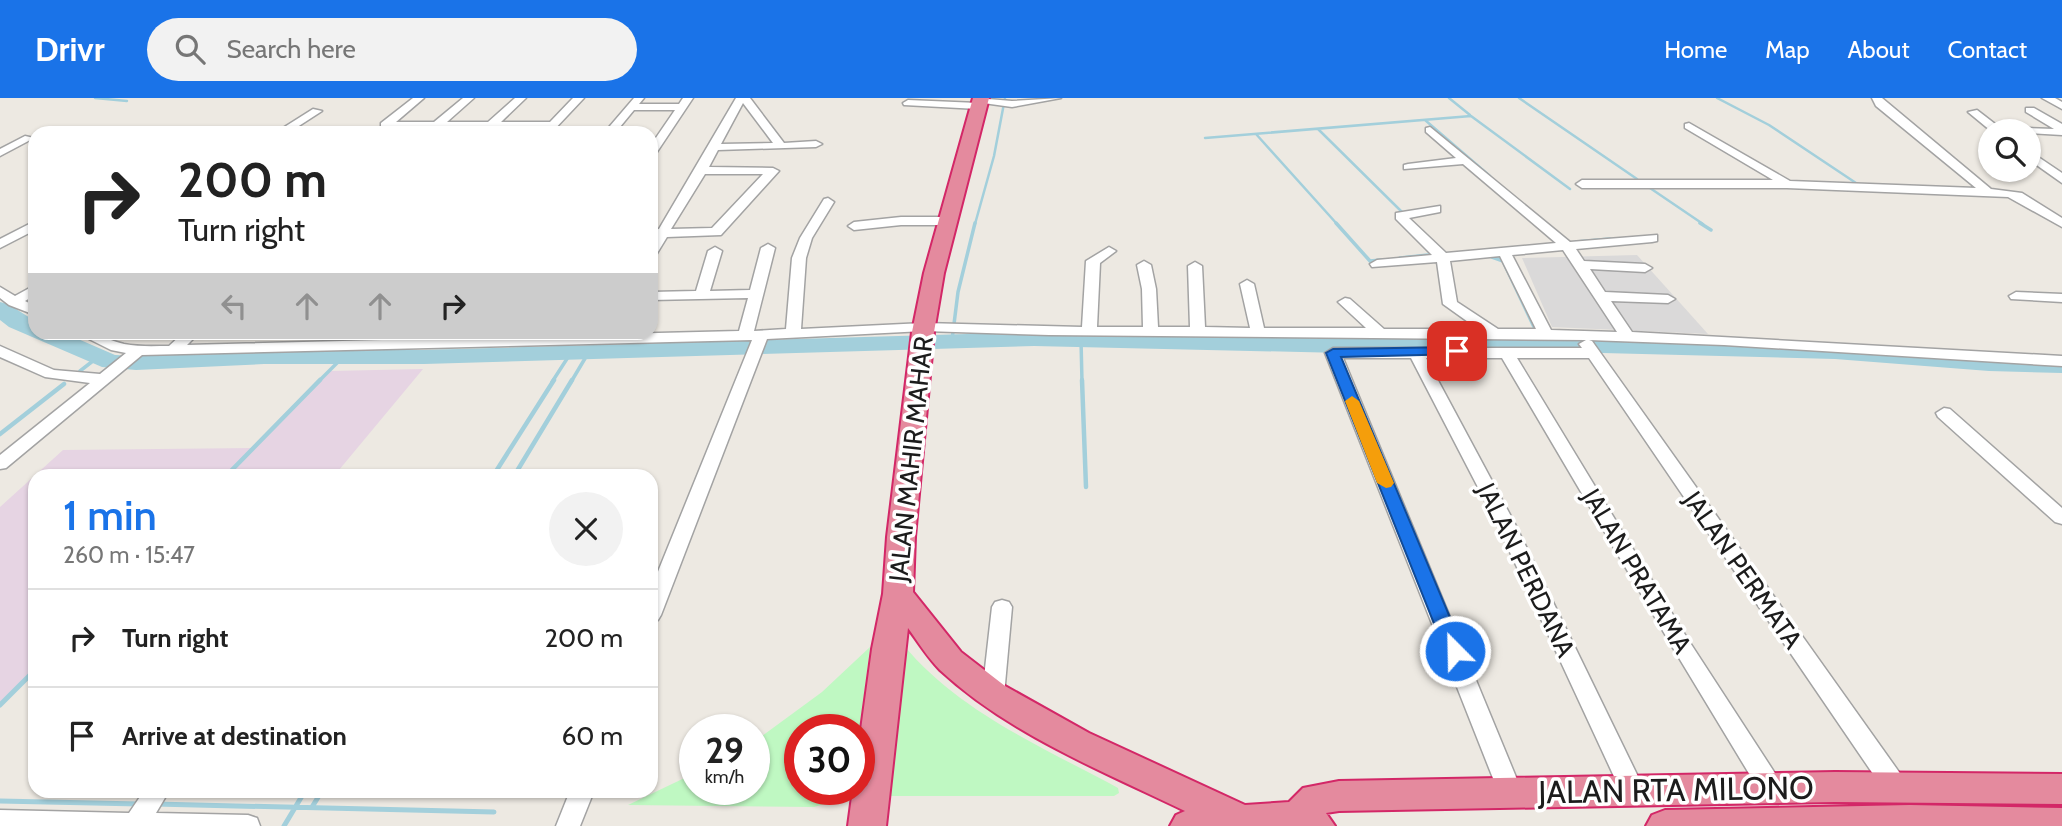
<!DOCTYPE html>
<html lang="en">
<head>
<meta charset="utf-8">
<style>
  body { margin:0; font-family:Cabin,sans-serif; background:#f2f2f2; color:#222; height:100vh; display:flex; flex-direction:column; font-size:26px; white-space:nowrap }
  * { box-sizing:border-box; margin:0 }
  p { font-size:23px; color:#767676 }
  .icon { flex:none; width:38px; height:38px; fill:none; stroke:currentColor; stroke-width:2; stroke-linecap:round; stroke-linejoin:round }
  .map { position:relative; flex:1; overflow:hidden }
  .details { position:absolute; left:28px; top:371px; width:630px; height:329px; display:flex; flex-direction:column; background:#fff; border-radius:21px; box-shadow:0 2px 5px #0004 }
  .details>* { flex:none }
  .guide { position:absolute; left:28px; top:28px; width:630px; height:214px; border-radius:21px; box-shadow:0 2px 5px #0004; background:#fff; color:#222; overflow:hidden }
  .buttons { position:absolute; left:1978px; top:21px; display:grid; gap:14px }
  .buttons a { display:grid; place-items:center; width:63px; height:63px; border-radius:50%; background:#fff; box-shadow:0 2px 5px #0004; font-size:35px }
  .speed { position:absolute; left:679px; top:616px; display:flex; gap:14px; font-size:35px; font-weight:700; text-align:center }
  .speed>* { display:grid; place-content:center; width:91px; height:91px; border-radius:50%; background:#fff; box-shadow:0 2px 5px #0004; line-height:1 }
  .speed small { font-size:18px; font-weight:400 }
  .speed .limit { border:10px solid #d22; background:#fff; color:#111 }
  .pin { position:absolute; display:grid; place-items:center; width:60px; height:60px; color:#fff; margin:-30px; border-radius:14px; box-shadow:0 4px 10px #0006 }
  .me { position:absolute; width:77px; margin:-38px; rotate:337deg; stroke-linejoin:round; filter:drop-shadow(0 0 5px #0008) }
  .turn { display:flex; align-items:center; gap:24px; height:147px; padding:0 35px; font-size:32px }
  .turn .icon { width:91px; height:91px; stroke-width:2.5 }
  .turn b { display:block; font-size:49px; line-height:60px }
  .lanes { display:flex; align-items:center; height:66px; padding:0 35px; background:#0003; justify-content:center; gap:35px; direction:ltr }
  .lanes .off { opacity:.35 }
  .round { display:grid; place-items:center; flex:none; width:74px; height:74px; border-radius:37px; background:#f2f2f2 }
  .overview { display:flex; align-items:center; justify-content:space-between; height:119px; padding:0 35px }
  h1 { font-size:42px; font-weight:600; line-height:52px; color:#1a73e8 }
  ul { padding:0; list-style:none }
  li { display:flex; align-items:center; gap:21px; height:98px; padding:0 35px; border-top:2px solid #e0e0e0 }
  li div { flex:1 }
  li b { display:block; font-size:26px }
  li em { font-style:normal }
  header { display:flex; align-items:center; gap:42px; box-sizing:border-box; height:98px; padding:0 35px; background:#1a73e8; color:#fff }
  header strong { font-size:33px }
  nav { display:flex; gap:38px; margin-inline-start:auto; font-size:24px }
  .search { width:490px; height:63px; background:#f2f2f2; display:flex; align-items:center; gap:18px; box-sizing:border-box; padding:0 24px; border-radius:38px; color:#767676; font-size:26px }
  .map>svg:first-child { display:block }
</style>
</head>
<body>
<header>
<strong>Drivr</strong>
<div class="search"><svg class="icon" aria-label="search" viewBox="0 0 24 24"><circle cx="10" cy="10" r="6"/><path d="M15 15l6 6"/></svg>Search here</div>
<nav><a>Home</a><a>Map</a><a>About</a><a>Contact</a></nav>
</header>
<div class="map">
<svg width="2062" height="728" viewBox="0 0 2062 728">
  <rect width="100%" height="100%" fill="#ede9e2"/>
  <path fill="#dad9d9" d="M1637 157 1708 236 1552 229 1522 160Z"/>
  <path fill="#e6d4e3" d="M423 271 334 378H35V572L0 607V409L63 352 253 350 330 273Z"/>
  <path fill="#bff8c2" d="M898 540C950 608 1035 646 1109 685L1118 690 1119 695 1114 698H886Z
    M870 549 859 637V632H800V691H850L842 701 814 709 628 707 695 675V691H754V644L822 594Z"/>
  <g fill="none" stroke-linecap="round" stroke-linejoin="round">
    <path stroke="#a3cfdb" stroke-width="2.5" d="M95 0 127 3
      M1449 0 1470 17
      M1519 0 1637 81
      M1717 0 1769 27 1856 85
      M1425 22 1490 78
      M1318 31 1404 116
      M1256 36 1337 126
      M1205 40 1471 18 1570 91
      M1647 88 1703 126
      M975 126 994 58 1005 0"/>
    <path stroke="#a3cfdb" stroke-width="3.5" d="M1336 125 1370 163 1381 162
      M1700 125 1711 132
      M1576 144 1610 141 1614 144
      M1492 159 1503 163 1542 246
      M1400 160 1428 157 1432 160
      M952 242 958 194 975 125
      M1081 242 1082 284
      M136 265 279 255 506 253 893 241
      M80 273 98 259
      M318 284 343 259
      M552 284 572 253
      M571 284 590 252"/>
    <path stroke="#a3cfdb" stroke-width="4.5" d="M1082 282 1086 389
      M0 336 64 286
      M226 378 320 282
      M493 378 554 282
      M514 378 572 282"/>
    <path stroke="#a3cfdb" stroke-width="5" d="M0 607 35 572
      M0 703 139 706
      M155 706 494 714
      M312 709 322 693
      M284 728 305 693"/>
    <path fill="#a3cfdb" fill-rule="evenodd" d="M0 204 8 206 35 223V234H62L115 257 136 258 264 252H424L1034 234 1343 241 1490 238 1835 247 1989 259 2062 261V275L1989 273 1835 261 1490 252 1343 255 1034 248 424 266H264L136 272 102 269 9 229 0 222Z"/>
    <defs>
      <path id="minor" d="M413 0H424L396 24H434L463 0H474L447 24H488L515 0H526L501 24H550L573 0H584L551 35H540L544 30 381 29V25Z
        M634 0H644L639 6H679L683 0H693L655 57 651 58V47L675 12H634L615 35H604Z
        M736 0H750L784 45 816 43 822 46 816 49 718 52 709 69 773 70 779 73 721 137 667 139 656 157 651 158V143L654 139 651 138V132L659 131ZM743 5 773 45 721 46ZM705 76H763L712 130 671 131Z
        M976 0 1012 3 1061 0 1012 9 976 4Z
        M1872 0H1882L1991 91 2022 95 2062 120V129L2008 99 1787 90H1582L1576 86 1582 82H1773L1685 30V26L1689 25 1790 83 1976 90 1876 8Z
        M2042 0H2055L2062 4V11Z
        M908 2 978 5 983 8 978 11 904 7 903 5Z
        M2026 10H2034L2062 26V37L1991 33 1968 14 1977 12 1999 29 2054 31 2026 14Z
        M313 11 322 13 288 35H275Z
        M1430 29 1570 144 1657 137V143L1652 144 1576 151 1584 163 1645 166 1652 170 1645 174 1590 171 1605 194 1668 197 1675 201 1668 205 1611 203 1632 234 2062 258V268L1724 247 1589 242 1592 243 1904 681 1907 688 1904 695 1895 698 1886 695 1589 260H1517L1687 540 1780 683 1783 690 1780 697 1771 700 1762 697 1673 550 1502 260H1426L1514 424 1645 693 1642 700 1633 703 1624 700 1496 424 1411 260H1343L1523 696 1520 703 1511 706 1502 703 1325 255 1333 250H1582L1579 246 1586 242 1049 237 924 233 767 241 661 517 658 522 651 524V491L752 242 142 257 6 370 0 371V357L90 285 45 279 0 259V248L54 272 100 276 126 255 111 252 75 234C100 234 103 241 124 246 139 249 154 248 169 248L184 234H200L187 247 739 233 748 200 651 202V194L696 193 708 153 715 149 722 153 710 193 750 192 761 150 768 146 775 150 754 233 786 231 792 160 800 140 824 101 828 100 834 104 812 140 806 160 801 231 924 225 1082 229 1086 163 1109 149 1116 153 1100 165 1097 229H1143L1142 191 1137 167 1144 163 1151 167 1156 191 1158 229H1190L1188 168 1195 164 1202 168 1205 229 1250 230 1240 186 1247 182 1254 186 1264 230H1366L1338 204 1345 200 1350 201 1384 231H1478L1443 206 1437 164 1372 169 1370 166 1377 162 1432 157 1396 121V115L1440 108V114L1409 120 1446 155 1556 145 1463 66 1404 71V67L1408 66 1456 60 1426 34V30ZM1563 152 1617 234 1551 232 1512 157ZM1500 158 1536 231H1498L1457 204 1450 163Z
        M25 38 34 40 0 58V51Z
        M2028 52 2062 75V85L2028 61Z
        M901 119H948L954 123 948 127H901L854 132 848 128 854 124Z
        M35 123V132L0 150V141Z
        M35 187V197L25 203 35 208V217L9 207 0 200V189L15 198Z
        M2016 194 2062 196V204L2011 201 2009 198Z
        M1944 310 1950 311 2062 410V426L2055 424 1938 319 1936 315Z
        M1002 502 1009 504 1012 509 1004 597 1001 603 993 606 985 603 982 597 992 509 995 504Z
        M144 693H169L156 715 248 717 257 720 260 728H0V712L129 715Z
        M570 693H594L580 728H556Z"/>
      <path id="highway" d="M973 0H989L944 175 934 234 915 439 913 494 961 554 1005 588 1089 635 1245 707 1289 704 1303 690 1339 683 1835 674 2062 676V706L1835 704 1339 713 1326 715 1335 728H1170L1176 717 1185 713C1102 673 1009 636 940 572 928 560 918 544 908 530L886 728H848L853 691H859V646L872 551 883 496 887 439 912 234 924 175Z
        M1910 707 2062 710V728H1646L1652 717 1665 712Z"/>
    </defs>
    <use href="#minor" stroke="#a3a3a3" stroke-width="3"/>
    <use href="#highway" stroke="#d32767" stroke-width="4"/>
    <use href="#minor" fill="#fff" fill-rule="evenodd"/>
    <use href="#highway" fill="#e48a9e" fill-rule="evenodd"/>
  </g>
  <path fill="#1a73e8" stroke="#114b97" stroke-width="2" d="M1457 249 1462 250V256L1341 259 1464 553 1461 558H1448L1445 553 1326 255 1333 251Z"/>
  <path fill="#f59e0b" d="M1352 298 1359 303 1394 385 1391 389 1386 390 1377 385 1345 303Z"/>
  <g text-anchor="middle" stroke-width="7" stroke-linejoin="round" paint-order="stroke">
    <g font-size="26" fill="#1c1c1c" stroke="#fff">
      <text transform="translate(911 361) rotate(-84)" y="9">JALAN MAHIR MAHAR</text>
      <text transform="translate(1526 472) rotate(64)" y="9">JALAN PERDANA</text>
      <text transform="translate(1743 472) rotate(55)" y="9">JALAN PERMATA</text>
      <text transform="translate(1637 473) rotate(59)" y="9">JALAN PRATAMA</text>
    </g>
    <g font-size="32" fill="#1c1c1c" stroke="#fff">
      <text transform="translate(1676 692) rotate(-1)" y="11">JALAN RTA MILONO</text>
    </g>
  </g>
</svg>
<div class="buttons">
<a><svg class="icon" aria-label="search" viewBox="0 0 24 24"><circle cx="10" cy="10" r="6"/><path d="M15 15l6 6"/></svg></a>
</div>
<div class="speed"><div>29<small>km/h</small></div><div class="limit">30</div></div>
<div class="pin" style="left:1457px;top:253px;background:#d93025"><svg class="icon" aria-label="arrive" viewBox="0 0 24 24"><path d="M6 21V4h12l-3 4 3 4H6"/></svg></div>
<svg class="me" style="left:1455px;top:553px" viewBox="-20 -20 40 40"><circle r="17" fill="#1a73e8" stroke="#fff" stroke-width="3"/><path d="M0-11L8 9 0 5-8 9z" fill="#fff"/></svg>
<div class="guide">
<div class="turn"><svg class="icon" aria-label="right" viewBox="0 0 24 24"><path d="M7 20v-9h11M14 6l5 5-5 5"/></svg><div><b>200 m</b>Turn right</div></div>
<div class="lanes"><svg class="icon off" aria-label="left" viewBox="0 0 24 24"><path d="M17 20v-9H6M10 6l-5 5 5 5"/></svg><svg class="icon off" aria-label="ahead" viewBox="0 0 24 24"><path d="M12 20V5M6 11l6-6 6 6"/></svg><svg class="icon off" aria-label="ahead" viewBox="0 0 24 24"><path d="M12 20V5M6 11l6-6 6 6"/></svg><svg class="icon" aria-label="right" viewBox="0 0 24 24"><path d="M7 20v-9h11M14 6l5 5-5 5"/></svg></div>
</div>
<section class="details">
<div class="overview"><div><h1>1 min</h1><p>260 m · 15:47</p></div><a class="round"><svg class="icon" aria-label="close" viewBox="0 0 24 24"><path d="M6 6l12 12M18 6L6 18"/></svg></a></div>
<ul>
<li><svg class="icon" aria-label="right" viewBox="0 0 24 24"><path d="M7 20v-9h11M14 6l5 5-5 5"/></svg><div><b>Turn right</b></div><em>200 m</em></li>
<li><svg class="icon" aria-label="arrive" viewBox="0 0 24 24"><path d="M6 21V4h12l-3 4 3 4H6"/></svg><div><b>Arrive at destination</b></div><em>60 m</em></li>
</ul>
</section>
</div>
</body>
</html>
